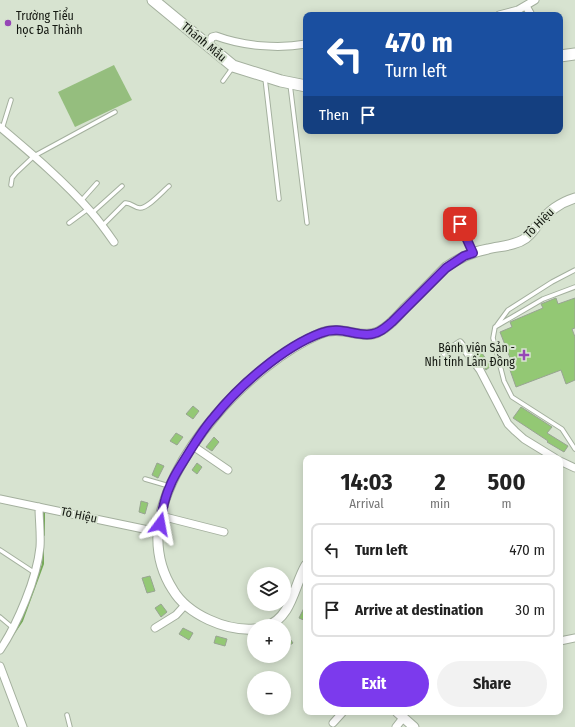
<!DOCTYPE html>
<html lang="en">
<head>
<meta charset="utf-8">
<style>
  body { margin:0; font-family:"Fira Sans Condensed",sans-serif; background:#f2f2f2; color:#222; height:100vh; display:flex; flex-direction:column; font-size:15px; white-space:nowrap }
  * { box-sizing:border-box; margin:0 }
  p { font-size:13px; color:#767676 }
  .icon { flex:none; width:22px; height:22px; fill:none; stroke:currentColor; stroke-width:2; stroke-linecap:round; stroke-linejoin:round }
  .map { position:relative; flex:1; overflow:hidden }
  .drawer { position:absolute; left:303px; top:455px; width:260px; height:260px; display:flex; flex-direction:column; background:#fff; border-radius:8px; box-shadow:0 2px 10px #0003 }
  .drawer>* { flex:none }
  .guide { position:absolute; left:303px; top:12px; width:260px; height:122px; border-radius:8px; box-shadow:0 2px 10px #0003; background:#1a4fa0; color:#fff; overflow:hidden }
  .controls { position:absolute; left:247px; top:567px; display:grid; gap:8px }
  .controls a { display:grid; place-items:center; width:44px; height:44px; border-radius:50%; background:#fff; box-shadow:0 2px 10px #0003; font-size:20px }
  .pin { position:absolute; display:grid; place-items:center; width:34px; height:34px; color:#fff; margin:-17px; border-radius:8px; box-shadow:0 2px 6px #0006 }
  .me { position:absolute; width:44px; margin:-22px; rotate:13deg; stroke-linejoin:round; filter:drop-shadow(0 0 3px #0008) }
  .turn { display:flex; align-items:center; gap:14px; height:84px; padding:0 16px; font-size:18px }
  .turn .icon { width:52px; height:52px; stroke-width:2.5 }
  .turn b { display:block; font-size:28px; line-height:34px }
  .then { display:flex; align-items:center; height:38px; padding:0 16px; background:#0003; gap:8px; font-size:15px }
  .eta { display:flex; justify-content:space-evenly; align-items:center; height:68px; text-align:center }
  .eta b { font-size:24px; font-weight:700; line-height:28px }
  .primary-button { display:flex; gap:8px; margin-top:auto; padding:8px 16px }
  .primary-button a { flex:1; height:46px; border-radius:24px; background:#7c3aed; color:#fff; font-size:16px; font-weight:700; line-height:46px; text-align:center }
  .primary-button a+a { background:#f2f2f2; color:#222 }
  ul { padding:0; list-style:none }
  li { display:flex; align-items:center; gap:12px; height:54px; margin:0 8px 6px; padding:0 8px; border:2px solid #e0e0e0; border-radius:8px }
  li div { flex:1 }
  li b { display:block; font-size:15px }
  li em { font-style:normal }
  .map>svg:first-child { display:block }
</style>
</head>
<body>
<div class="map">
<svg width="575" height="727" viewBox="0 0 575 727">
  <rect width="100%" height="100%" fill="#d7e3d0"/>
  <path fill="#95be7e" d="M114 65 132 100 75 127 58 92Z"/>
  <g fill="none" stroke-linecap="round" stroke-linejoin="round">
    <path stroke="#76aa58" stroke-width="2" d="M44 535V509
      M12 636 22 621 43 564V547"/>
  </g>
  <path fill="#93c874" stroke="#98a492" d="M556 298 558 304 575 298V328L572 329 575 337V380L566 384 561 370 516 387 510 370 514 368 500 332 512 327 510 322 543 308 541 304Z
    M479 349 491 366 486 370 474 352Z
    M193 406 199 411 193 419 186 414Z
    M521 407 552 427 547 433 568 446 564 452 547 442 548 441 513 418Z
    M176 433 183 437 177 445 170 441Z
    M214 437 219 442 212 451 206 447Z
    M157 463 164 466 158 478 152 475Z
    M197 463 202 467 197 474 192 470Z
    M141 501 148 503 145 514 139 512Z
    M150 576 155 591 147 593 142 578Z
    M161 604 167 612 161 617 155 608Z
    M306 604V621L299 618Z
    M183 628 193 633 189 640 179 634Z
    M216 636 227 639 225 646 214 643Z
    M288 636 293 643 284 649V639Z"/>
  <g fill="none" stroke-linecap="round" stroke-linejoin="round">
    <defs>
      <path id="service" d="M265 78 279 199
        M223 81 233 67
        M290 84 307 223
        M2 129 11 100
        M11 185 12 178 16 173 34 156 115 112
        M81 201 97 183
        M453 210 472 252
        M92 213 122 186
        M69 223 88 209
        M102 226 125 203C131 202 134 208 140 208 148 208 162 192 169 186
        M575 287 543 299 495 327 493 338 504 381 512 397 562 429 575 449
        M497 325 508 310 552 282 575 270
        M145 479 169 486
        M0 550 35 573
        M0 617 13 628
        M67 715 70 727"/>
      <path id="minor" d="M526 6 531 15
        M499 15 518 10 535 0
        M208 45 212 37 216 36C243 46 278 49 306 44
        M0 127C32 154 64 181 92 213 100 222 107 232 114 242
        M445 353 460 343 480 370 508 424 515 431 524 439 555 458
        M193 446 228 470
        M560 461 575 468
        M0 499 158 532
        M161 516 224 532
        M155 628 176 615 185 605
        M560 641 575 638
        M0 650C17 625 37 578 40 547 41 534 39 520 39 507
        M0 666 23 727
        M333 723 343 712
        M396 727 403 718"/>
      <path id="tertiary" d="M267 626C292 617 294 585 306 565
        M254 629C226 631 188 615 173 590 162 573 157 553 158 533 163 457 252 363 319 334 340 324 362 340 378 332 389 327 397 317 405 308 419 295 432 281 446 267 459 258 472 252 488 249 500 246 515 246 526 238 531 234 535 229 538 224 549 211 559 203 575 198
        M397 712 414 727"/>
      <path id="secondary" d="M153 0 233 66 281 81 306 86
        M560 56 575 54"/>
    </defs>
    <use href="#service" stroke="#a4b09e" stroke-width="5.5"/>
    <use href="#minor" stroke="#a4b09e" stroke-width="9"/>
    <use href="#tertiary" stroke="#a4b09e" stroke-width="11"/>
    <use href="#secondary" stroke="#a4b09e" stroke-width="13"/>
    <use href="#service" stroke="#fff" stroke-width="3.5"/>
    <use href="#minor" stroke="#fff" stroke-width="7"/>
    <use href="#tertiary" stroke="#fff" stroke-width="9"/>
    <use href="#secondary" stroke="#fff" stroke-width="11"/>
  </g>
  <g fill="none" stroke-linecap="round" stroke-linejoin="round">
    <defs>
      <path id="route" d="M160 524C162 511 165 497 170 486 174 475 182 464 188 454 196 441 204 428 214 417 239 386 283 347 321 333 341 325 355 337 372 334 380 333 386 327 392 322L446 268 464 256 473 253 460 224"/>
    </defs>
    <use href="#route" stroke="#51269a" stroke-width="10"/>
    <use href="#route" stroke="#7c3aed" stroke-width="7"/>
  </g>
  <g fill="#9646b6" stroke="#d7e3d0" stroke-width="1.5">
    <circle cx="8" cy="23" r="4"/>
    <path d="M522 349h4v4h4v4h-4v4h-4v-4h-4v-4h4z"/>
  </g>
  <g text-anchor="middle" stroke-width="4" stroke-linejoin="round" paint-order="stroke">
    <g font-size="12" fill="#141811" stroke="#d7e3d0" text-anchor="start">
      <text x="16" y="20">Trường Tiểu<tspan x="16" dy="14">học Đa Thành</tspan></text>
      <text x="515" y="352" text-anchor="end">Bệnh viện Sản -<tspan x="515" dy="14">Nhi tỉnh Lâm Đồng</tspan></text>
    </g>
    <g font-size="12" fill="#141811" stroke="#d7e3d0">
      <text transform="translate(204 42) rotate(40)" y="4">Thánh Mẫu</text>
      <text transform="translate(539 223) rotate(-45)" y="4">Tô Hiệu</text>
      <text transform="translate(79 515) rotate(12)" y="4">Tô Hiệu</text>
    </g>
  </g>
</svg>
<div class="controls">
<a><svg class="icon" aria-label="layers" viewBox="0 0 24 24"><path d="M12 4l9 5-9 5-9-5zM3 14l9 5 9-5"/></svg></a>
<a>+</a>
<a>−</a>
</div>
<div class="pin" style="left:460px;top:224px;background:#d93025"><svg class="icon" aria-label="arrive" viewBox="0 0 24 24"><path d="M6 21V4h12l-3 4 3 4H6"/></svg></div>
<svg class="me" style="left:160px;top:524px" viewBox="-20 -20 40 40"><path d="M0-17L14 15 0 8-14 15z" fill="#7c3aed" stroke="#fff" stroke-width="4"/></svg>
<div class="guide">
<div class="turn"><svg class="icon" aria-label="left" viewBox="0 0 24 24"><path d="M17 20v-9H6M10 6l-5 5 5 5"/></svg><div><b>470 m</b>Turn left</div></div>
<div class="then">Then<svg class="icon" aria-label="arrive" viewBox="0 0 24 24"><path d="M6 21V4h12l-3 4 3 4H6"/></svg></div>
</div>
<section class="drawer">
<div class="eta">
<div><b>14:03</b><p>Arrival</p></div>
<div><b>2</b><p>min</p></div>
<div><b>500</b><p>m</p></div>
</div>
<ul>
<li><svg class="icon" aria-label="left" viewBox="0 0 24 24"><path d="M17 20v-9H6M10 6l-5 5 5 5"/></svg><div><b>Turn left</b></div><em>470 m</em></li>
<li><svg class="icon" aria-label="arrive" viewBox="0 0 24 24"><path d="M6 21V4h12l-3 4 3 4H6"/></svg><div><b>Arrive at destination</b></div><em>30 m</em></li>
</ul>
<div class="primary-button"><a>Exit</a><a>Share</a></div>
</section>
</div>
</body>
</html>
